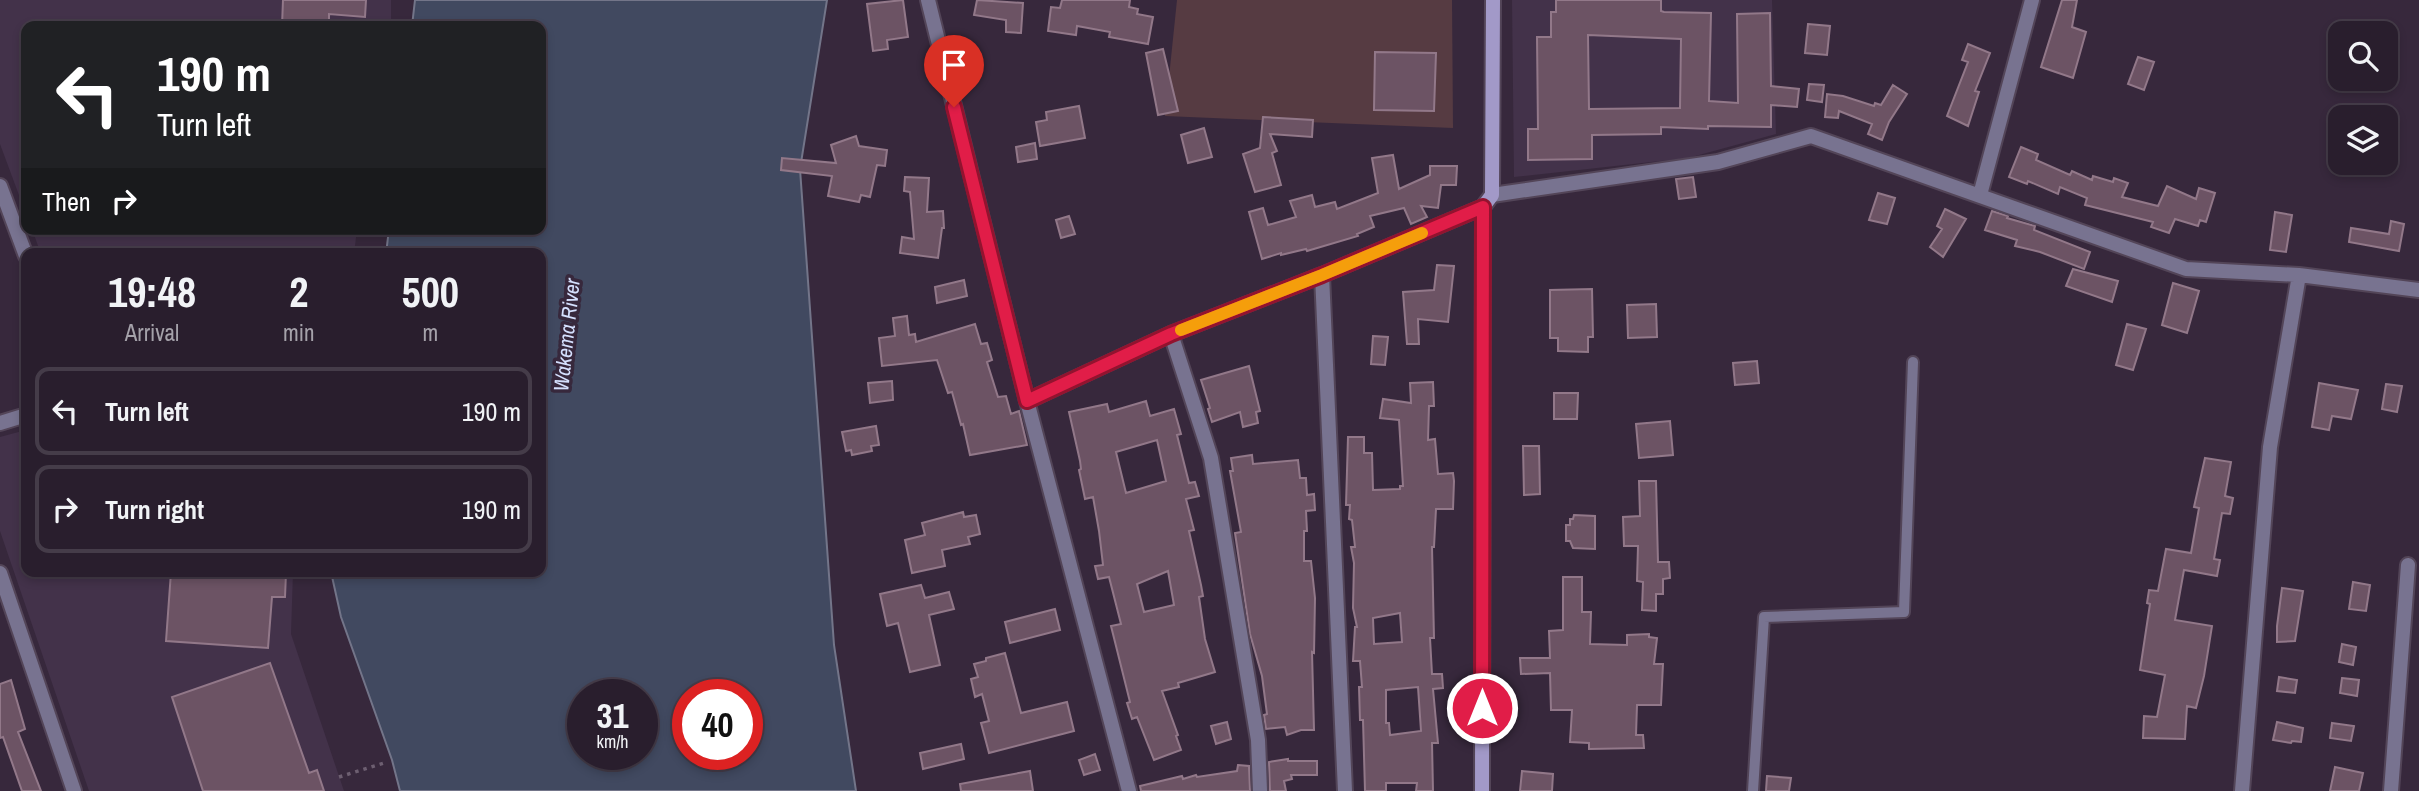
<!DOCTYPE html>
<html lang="en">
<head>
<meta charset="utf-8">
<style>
  body { margin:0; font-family:"Archivo Narrow",sans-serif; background:#312735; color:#f1f3f6; height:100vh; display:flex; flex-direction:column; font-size:26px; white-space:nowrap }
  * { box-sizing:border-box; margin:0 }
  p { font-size:23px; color:#a5a2aa }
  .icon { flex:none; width:38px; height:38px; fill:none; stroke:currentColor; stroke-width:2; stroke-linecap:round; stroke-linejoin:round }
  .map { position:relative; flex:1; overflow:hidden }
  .side { position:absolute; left:21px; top:248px; width:525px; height:329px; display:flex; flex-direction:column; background:#291e2d; border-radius:14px; box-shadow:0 4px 10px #0003,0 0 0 2px #453c49 }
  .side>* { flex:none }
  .top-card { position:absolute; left:21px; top:21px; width:525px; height:214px; border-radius:14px; box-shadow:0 4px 10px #0003,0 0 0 2px #453c49; background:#202124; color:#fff; overflow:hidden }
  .fabs { position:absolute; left:2328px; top:21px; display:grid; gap:14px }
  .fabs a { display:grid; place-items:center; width:70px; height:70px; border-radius:14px; background:#291e2d; box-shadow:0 4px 10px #0003,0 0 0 2px #453c49; font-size:35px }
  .speed { position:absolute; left:567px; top:679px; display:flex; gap:14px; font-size:35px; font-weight:700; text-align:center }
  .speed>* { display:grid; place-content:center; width:91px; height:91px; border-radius:50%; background:#291e2d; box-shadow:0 4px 10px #0003,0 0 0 2px #453c49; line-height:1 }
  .speed small { font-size:18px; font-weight:400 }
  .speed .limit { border:10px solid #d22; background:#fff; color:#111 }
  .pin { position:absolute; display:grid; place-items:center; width:60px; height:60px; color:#fff; margin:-72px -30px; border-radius:50% 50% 50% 0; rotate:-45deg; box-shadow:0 0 7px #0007 }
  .pin .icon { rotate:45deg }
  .me { position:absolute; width:77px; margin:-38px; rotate:0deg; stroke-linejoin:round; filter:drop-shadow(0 0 5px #0008) }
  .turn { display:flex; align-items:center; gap:24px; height:147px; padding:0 21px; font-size:32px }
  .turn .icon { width:91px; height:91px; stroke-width:2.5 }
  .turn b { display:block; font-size:49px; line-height:60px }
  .then { display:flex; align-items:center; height:66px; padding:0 21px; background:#0003; gap:14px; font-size:26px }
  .eta { display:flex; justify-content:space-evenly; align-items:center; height:119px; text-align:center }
  .eta b { font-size:42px; font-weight:700; line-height:49px }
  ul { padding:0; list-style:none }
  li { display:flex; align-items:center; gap:21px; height:88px; margin:0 14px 10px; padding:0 7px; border:4px solid #453c49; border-radius:14px }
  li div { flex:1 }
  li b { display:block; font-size:26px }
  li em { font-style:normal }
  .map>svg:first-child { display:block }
</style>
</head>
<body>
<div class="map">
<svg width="2419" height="791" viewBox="0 0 2419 791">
  <rect width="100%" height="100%" fill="#37283c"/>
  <path fill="#43324a" d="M0 0H391V26H26V214L0 144Z
    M1512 0H1772L1776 134 1688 158 1514 177Z
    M32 229H357L354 254H41Z
    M26 430V572H293L291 634 344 791H89L0 531V437Z"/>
  <path fill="#563b42" d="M1177 0H1452L1453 128 1165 116Z"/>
  <path fill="#414960" stroke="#737589" stroke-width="2" fill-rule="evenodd" d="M415 0H827L800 169 834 645 856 791H400L392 760 341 617 331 572H541V254H386L389 229H541V26H412ZM583 695H642V754H583ZM688 695H747V754H688Z"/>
  <path fill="#6c5364" stroke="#927889" stroke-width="2" fill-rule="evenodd" d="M283 0H366L365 17 329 14V26H282Z
    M903 0 908 37 887 40 888 49 873 51 867 4Z
    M977 0 1023 3 1021 33 1006 32V20L974 15Z
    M1062 0H1130L1129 7 1138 9 1137 14 1153 17 1148 44 1109 37 1110 32 1077 26 1076 35 1048 31 1051 7 1060 8Z
    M1556 0H1661V11L1664 12 1711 13 1709 101 1738 103 1737 14 1770 13 1771 86 1799 89 1797 107 1771 105V127L1708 126V129L1661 127V134L1592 135V159L1528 160V129H1538L1537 37H1551V12H1556ZM1588 35 1681 39 1680 108 1589 109Z
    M2062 0H2077L2072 27 2086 32 2073 78 2041 67Z
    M1808 24 1830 26 1827 55 1805 53Z
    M1968 44 1990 53 1975 91 1979 92 1968 126 1947 116 1968 62 1962 60Z
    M1163 49 1178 111 1158 115 1146 53Z
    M1375 52 1436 53 1434 111 1374 110Z
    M2138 57 2154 62 2144 90 2128 84Z
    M1809 84 1824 85 1822 102 1807 100Z
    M1893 85 1907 94 1889 122 1882 140 1868 134 1872 124 1839 111 1838 118 1825 117 1827 94 1843 96 1874 106 1875 103 1881 105Z
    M1079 106 1085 138 1040 146 1036 122 1047 120 1046 112Z
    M1263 117 1313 120 1312 137 1270 134 1277 151 1272 153 1281 185 1255 192 1243 154 1260 148Z
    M1204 128 1212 157 1188 163 1181 135Z
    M856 136 859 146 887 150 885 166 877 165 870 197 861 195 859 202 828 196 832 176 781 170 782 158 836 163 831 145Z
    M1035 143 1037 159 1018 162 1016 147Z
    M2021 147 2038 154 2036 160 2070 175 2072 171 2092 180 2093 176 2113 182 2114 178 2128 183 2122 197 2158 206 2167 186 2196 199 2199 188 2215 193 2206 222 2200 220 2198 226 2175 219 2169 233 2151 227 2153 222 2085 205 2087 198 2060 187 2058 194 2028 181 2027 184 2009 177Z
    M1393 155 1399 189 1430 175V166H1457L1456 185H1441L1438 208 1421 206 1427 217 1411 224 1404 208 1370 216 1374 227 1357 234 1358 236 1307 251 1306 249 1281 255V253L1262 259 1249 212 1263 208 1268 225 1296 217 1290 201 1312 195 1315 207 1335 202 1337 209 1378 193 1372 158Z
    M905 177 929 178 927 212 943 211 944 228H942L938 258 900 253 902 237 914 239 910 192 904 191Z
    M1693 177 1696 197 1679 199 1676 179Z
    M1878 193 1895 198 1887 224 1869 220Z
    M1945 209 1966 219 1943 257 1930 247 1942 229 1937 226Z
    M1992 211 2008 216 2007 218 2035 226 2034 230 2090 252 2084 269 2040 252 2015 246 2017 240 1985 230Z
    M2275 212 2292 215 2286 252 2270 250Z
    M1069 216 1075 234 1061 238 1056 220Z
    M2391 221 2404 224 2399 251 2349 242 2351 228 2389 234Z
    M1437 265 1454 266 1448 322 1418 319 1419 344H1407L1403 292 1434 290Z
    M2073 269 2118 281 2112 302 2066 286Z
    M964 280 967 296 937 303 935 287Z
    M2173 283 2199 291 2187 333 2162 325Z
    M1592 289 1593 337H1588V352L1558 351V338H1550V290Z
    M1656 304 1657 337 1628 338 1627 305Z
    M907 316 909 335 915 334 916 342 975 324 981 344 987 343 992 360 987 362 998 397 1006 396 1011 414 1019 411 1027 445 970 455 963 424 961 425 952 392 948 393 937 360 882 366 879 338 895 336 893 318Z
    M2127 324 2146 329 2133 370 2116 365Z
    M1373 336 1388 337 1385 365 1371 364Z
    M1757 361 1759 383 1735 385 1733 363Z
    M1249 366 1260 411 1256 412 1258 423 1243 427 1240 412 1212 422 1208 409 1210 408 1201 380Z
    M892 381 893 400 870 403 868 383Z
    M1433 382 1434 406H1429L1428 440 1435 439 1438 474 1453 473 1454 481 1453 509H1436L1434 547H1432L1434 638H1430L1432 674H1442L1443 688 1433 689 1438 743H1432L1433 791H1416L1417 783H1386V791H1365L1363 720H1360L1359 687H1362L1360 661H1353L1355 627H1357L1353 608 1354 563 1351 547H1355L1352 520 1349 519 1350 505H1346L1348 437H1364V453H1372L1373 490 1400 489V486H1403L1399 420 1380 418 1383 399 1411 403 1410 383ZM1400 613 1402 642 1374 644 1373 618ZM1418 687 1421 731 1390 735 1389 723H1386V690Z
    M2319 383 2358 390 2351 419 2332 416 2329 430 2312 427Z
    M2386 384 2402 386 2397 412 2382 409Z
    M1554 393H1578L1577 419H1554Z
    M1146 401 1150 416 1174 409 1181 434 1177 435 1189 483 1195 482 1199 496 1186 499 1194 530 1189 531 1201 585 1203 596 1199 597 1205 639 1215 672 1178 683 1179 687 1162 691 1178 735 1176 736 1181 750 1154 760 1137 717 1132 719 1127 703 1130 702 1111 626 1121 624 1109 577 1098 579 1095 566 1103 565 1099 531 1093 497 1085 499 1079 470 1081 469 1080 461 1069 412 1107 404 1109 412ZM1157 440 1166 481 1126 493 1116 452ZM1168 571 1174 605 1144 612 1137 584Z
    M1670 421 1673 455 1639 458 1636 424Z
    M876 426 879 445 871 446 872 451 852 455 851 450 846 451 842 432Z
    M1523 446H1539L1540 494 1524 495Z
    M1252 455 1253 464 1298 460 1300 478H1306L1307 495 1314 494 1315 510 1306 511 1307 531H1304V561H1311L1315 598 1314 653 1312 652 1314 730H1301L1287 735 1285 727 1266 729 1264 715 1267 714 1262 676 1250 634 1235 533 1241 532 1230 471H1233L1231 458Z
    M2205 458 2231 462 2225 496 2233 498 2230 514 2222 513 2214 559 2220 560 2217 576 2184 570 2175 620 2212 626 2204 676 2196 708 2187 706 2185 739 2143 738 2144 716 2157 717 2165 675 2140 670 2150 604 2147 603 2149 590 2158 591 2166 549 2191 553 2199 508 2194 507Z
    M1639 481H1656L1658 562H1669L1670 578 1663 579V594H1656V611L1642 610 1643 582 1637 581 1638 546H1624L1623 517 1640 516Z
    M963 512 964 517 976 515 980 534 968 537 970 544 942 550 945 566 912 573 905 540 925 535 922 523Z
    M1574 515 1595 516V549L1573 548 1570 541H1566V525H1570V519H1573Z
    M171 572 286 573 285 597H272L268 648 166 641Z
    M1563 577H1582V612H1591L1590 644 1627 645V635L1649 634V637L1657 638 1654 664H1663L1661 705H1637L1636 735H1643L1644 748 1589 749V743L1570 742 1572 710H1551L1550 673 1521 674 1520 658H1550L1549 631 1563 630Z
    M2353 582 2370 585 2366 611 2349 609Z
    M921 585 925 598 949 592 954 609 929 615 940 665 910 672 898 623 887 626 880 594Z
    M2282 588 2303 591 2295 641 2277 642V626Z
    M1055 609 1060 630 1010 643 1005 622Z
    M2342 644 2356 647 2353 665 2339 662Z
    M1005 653 1021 713 1067 702 1074 731 989 753 981 723 989 721 982 694 975 697 971 679 978 677 974 664 986 661V658Z
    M270 663 309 773 317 770 324 791H203L172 697Z
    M2279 677 2297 680 2295 693 2277 691Z
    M2342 678 2359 680 2357 696 2340 693Z
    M11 680 25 729 18 732 41 791H22L3 737 0 738V684Z
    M1227 722 1231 739 1216 744 1211 726Z
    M2277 722 2303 728 2301 742 2292 741 2291 743 2273 740Z
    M2332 723 2354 726 2351 741 2330 738Z
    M961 744 964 759 923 769 920 753Z
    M1095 754 1100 770 1084 775 1079 760Z
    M1288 759V761H1317V775H1291L1292 779 1284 781 1286 791H1270L1269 762Z
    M1238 765 1249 766 1250 791H1141L1140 786 1182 776 1183 779 1196 775 1197 777 1237 771Z
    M2335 767 2363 773 2359 791H2330Z
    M1030 771 1033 791H961L960 784Z
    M1522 771 1553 774 1552 791H1520Z
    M1767 776 1791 778 1789 791H1766Z"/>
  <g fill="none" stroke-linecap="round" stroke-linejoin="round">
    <defs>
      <path id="lane" d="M1753 791 1764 617 1904 612 1913 362"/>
      <path id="street" d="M928 0 1027 401 1129 791
        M0 186 26 256
        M1492 195 1718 162 1811 136 2186 269 2299 275 2419 290
        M1980 195 2032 0
        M1322 275 1345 791
        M1171 334 1211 458 1258 740 1260 791
        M1027 401 1171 334 1322 275 1483 207
        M0 423 26 415
        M0 573 74 791
        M2242 791 2270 447 2299 275
        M2391 791 2408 565"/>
      <path id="secondary" d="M1482 791 1483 207 1492 195 1493 0"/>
    </defs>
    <use href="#lane" stroke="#534558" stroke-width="14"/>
    <use href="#street" stroke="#534558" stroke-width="18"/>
    <use href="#secondary" stroke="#534558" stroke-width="18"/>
    <path stroke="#6d5f71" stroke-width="3.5" stroke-dasharray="3.5 5" stroke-linecap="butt" d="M339 777 384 763"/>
    <use href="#lane" stroke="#787390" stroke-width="10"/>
    <use href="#street" stroke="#787390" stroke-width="14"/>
    <use href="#secondary" stroke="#a299c8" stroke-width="14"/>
  </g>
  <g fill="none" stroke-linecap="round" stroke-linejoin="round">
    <defs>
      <path id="route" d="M954 107 1027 401 1171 334 1322 275 1483 207 1482 708"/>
    </defs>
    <use href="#route" stroke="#92132f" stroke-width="18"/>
    <use href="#route" stroke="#e11d48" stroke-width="12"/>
    <path stroke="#f59e0b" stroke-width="12" d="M1181 330 1322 275 1422 233"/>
  </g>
  <g text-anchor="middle" stroke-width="7" stroke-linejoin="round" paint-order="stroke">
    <g font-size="21" font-style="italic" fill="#d5e0fe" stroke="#37283c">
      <text transform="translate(567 335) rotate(-84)" y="7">Wakema River</text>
    </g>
  </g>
</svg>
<div class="fabs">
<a><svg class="icon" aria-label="search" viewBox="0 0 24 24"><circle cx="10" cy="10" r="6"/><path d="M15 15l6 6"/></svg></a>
<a><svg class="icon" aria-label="layers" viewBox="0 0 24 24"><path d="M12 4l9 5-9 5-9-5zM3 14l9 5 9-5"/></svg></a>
</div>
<div class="speed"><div>31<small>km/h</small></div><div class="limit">40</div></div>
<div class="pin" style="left:954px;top:107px;background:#d93025"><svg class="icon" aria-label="arrive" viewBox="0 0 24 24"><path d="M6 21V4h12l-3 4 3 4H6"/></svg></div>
<svg class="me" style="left:1482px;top:708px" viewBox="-20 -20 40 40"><circle r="17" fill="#e11d48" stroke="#fff" stroke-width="3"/><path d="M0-11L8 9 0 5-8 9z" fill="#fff"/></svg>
<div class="top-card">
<div class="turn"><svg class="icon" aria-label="left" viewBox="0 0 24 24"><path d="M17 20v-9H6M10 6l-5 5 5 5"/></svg><div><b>190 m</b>Turn left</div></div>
<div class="then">Then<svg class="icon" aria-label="right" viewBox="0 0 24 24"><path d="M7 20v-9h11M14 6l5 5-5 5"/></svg></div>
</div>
<section class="side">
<div class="eta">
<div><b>19:48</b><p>Arrival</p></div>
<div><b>2</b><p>min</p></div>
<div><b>500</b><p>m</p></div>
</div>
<ul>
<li><svg class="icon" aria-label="left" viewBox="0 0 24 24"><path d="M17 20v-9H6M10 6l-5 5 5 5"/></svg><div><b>Turn left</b></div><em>190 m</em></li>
<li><svg class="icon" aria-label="right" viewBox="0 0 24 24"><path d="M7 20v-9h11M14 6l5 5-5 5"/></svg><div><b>Turn right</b></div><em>190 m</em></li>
</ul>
</section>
</div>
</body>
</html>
